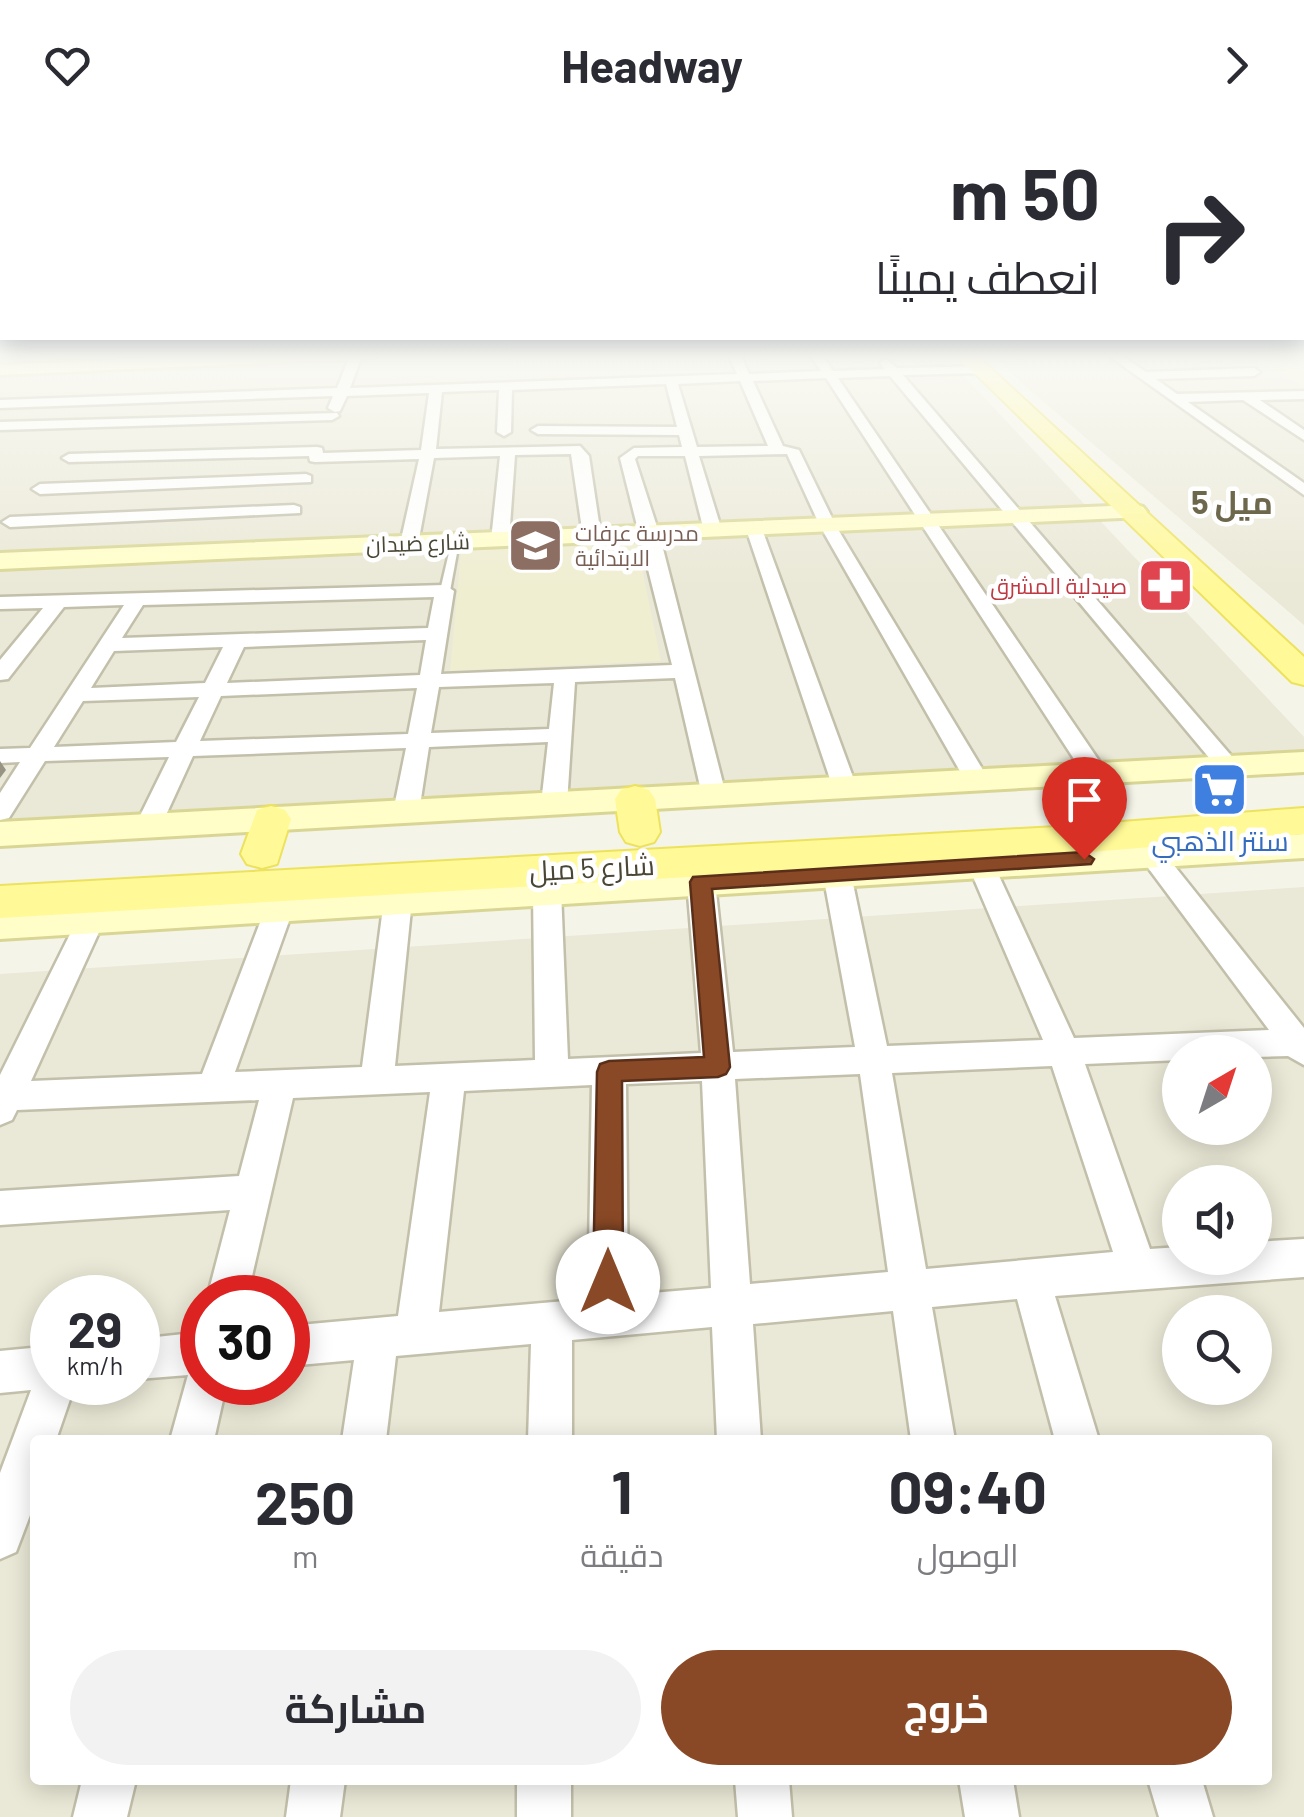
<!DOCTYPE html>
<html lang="ar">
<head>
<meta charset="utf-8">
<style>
  body { margin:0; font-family:Barlow,Cairo,sans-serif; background:#f2f2f3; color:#2b2b33; direction:rtl; height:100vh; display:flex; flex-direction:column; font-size:38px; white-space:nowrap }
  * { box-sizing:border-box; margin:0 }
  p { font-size:32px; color:#7c7c81 }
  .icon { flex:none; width:55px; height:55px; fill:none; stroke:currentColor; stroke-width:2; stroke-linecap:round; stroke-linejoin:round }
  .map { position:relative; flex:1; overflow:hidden; direction:ltr }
  .details { position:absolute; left:30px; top:1305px; width:1242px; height:350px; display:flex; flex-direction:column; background:#fff; border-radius:10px; box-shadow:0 5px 25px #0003; direction:rtl }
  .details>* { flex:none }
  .top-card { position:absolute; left:0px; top:0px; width:1305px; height:210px; box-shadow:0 5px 25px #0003; direction:rtl; background:#fff; color:#2b2b33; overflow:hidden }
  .needle { width:65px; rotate:39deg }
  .tools { position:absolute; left:1162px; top:905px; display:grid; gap:20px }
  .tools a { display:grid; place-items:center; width:110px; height:110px; border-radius:50%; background:#fff; box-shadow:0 5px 25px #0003; font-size:50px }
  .speed { position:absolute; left:30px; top:1145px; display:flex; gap:20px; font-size:50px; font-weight:700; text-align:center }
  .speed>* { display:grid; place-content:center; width:130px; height:130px; border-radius:50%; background:#fff; box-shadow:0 5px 25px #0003; line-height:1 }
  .speed small { font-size:25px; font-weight:400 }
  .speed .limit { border:15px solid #d22; background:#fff; color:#111 }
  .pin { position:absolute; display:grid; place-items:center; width:85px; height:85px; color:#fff; margin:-102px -42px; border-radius:50% 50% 50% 0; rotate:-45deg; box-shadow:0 0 10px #0007 }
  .pin .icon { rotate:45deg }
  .me { position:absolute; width:110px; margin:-55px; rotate:0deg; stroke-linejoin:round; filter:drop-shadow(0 0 8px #0008) }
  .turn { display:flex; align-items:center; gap:35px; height:210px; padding:0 40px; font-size:45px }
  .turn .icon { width:130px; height:130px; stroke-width:2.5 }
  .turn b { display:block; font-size:70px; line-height:85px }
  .eta { display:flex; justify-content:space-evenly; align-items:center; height:170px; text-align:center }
  .eta b { font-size:60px; font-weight:700; line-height:70px }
  .button { display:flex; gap:20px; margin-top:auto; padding:20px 40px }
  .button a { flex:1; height:115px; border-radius:60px; background:#8a4926; color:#fff; font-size:40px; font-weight:700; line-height:115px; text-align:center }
  .button a+a { background:#f2f2f3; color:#2b2b33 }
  header { display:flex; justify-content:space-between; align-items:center; height:130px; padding:0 40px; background:#fff; font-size:45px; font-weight:700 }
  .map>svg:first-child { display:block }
</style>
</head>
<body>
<header><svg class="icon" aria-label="forward" viewBox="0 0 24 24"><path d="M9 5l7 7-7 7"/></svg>Headway<svg class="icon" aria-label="heart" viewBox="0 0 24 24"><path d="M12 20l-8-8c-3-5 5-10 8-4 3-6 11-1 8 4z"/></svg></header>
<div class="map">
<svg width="1304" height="1687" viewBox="0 0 1304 1687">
  <rect width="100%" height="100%" fill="#f5f4e8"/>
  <path fill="#eae8d6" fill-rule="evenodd" d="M272 223H942L1304 607V625L0 695V235Z
    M987 223H1304V495Z
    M1304 757V1687H0V844ZM1180 922H1255V998H1180ZM1180 1052H1255V1128H1180ZM52 1168H138V1252H52ZM202 1168H288V1252H202ZM1180 1182H1255V1258H1180ZM35 1310H1268V1650H35Z"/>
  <path fill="#efeed1" d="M1243 223H1304V257Z
    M637 414 661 531 450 541 461 421Z"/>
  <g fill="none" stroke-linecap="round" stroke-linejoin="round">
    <defs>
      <path id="lane" d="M452 410 459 412 450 461 445 464 440 461Z"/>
      <path id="street" d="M351 223H363L350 258 737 244 728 223H740L749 244 821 241 809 223H821L833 241 884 239 880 233 886 229 897 238 985 236 981 243 903 245 1241 637 1229 644 1221 642 890 246 838 248 1108 644 1105 649H1087L826 248 753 251 783 316 799 320 836 396 989 650 986 655 977 658 965 650 820 396 787 324 699 326 722 401 713 406 704 401 685 326H638L635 329 659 403 726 665 723 671 714 673 702 665 675 548 575 552 567 674 554 682 541 674 548 612 429 617 419 682 406 690 393 682 406 618 193 626 161 696 148 704 135 696 169 627 45 631 9 688 0 690V663L20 632 0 633V619L30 618 124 475 64 477 8 549 0 550V530L43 478 0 479V467L445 455 454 461 441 544 672 535 620 328 634 318 682 317 679 305 538 304 531 300 538 296 677 297 666 254 512 260 511 302 504 306 497 302 499 260 442 262 436 319 580 316 589 326 601 406 592 411 583 406 571 324 515 325 509 410 500 415 491 410 500 326 434 328 418 414 409 419 400 414 419 329 315 332 310 331 309 326 69 332 62 328 69 324 317 317 322 318 323 323 421 320 429 263 347 266 340 281 335 282 328 278 333 266 0 278V270L337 258ZM740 251 768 316 697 317 678 254ZM434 467 428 498 122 508 143 475ZM426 510 420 545 227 553 244 517ZM223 517 205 553 91 558 114 521ZM554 553 549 599 431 603 439 557ZM417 558 408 604 200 611 221 566ZM199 567 176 612 54 617 83 571Z
        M1105 223H1118L1146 242 1254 238 1260 242 1254 246 1156 249 1177 264 1304 261V269L1260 270 1304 300V310L1243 270 1188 272 1304 353V365Z
        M337 283 339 286 332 290 0 300V292Z
        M306 344 311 346V352L40 364 32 359 40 354Z
        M294 375 300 377V383L10 397 2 392 10 387Z
        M748 395 762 399 857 658 854 663H836L833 658 746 399Z
        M1152 716 1161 719 1304 898V935L1288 926 1255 927V922H1180V930L1085 934 1150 1119 1180 1117V1128H1255V1112L1304 1109V1147L1055 1166 1099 1310H1055L1017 1169 932 1177 955 1310H911L893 1181 753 1194 761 1310H717L712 1197 572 1210V1310H528L531 1214 396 1226 386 1310H342L354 1230 288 1236V1196L398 1186 430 962 293 968 247 1168H207L230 1080 0 1095V1061L239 1046 259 970 17 980 12 990 0 995V945L81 782 91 779 101 782 105 789 31 951 202 944 266 777 270 770H290L294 777 235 942 362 937 384 770 388 763H408L412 770 395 936 535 930 533 761 537 754H557L561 761 568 929 701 923 687 752 691 745H711L715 752 733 922 855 917 823 744 827 737H847L851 744 887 916 1043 910 968 735 972 729H990L994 735 1074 908 1269 900 1143 731 1139 725 1143 719ZM1052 936 1113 1122 926 1139 892 943ZM860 944 888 1142 750 1154 735 949ZM702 951 711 1158 628 1165 626 954ZM592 955 588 1169 439 1182 464 961Z
        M202 1202V1252H227L214 1310H170L188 1245 138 1249V1209Z
        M52 1216V1252H76L56 1310H35V1372L16 1422 0 1429V1343L31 1260 0 1263V1221Z
        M82 1650H136L127 1687H73Z
        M291 1650H345L340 1687H286Z
        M517 1650H571V1687H517Z
        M735 1650H789L792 1687H738Z
        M959 1650H1013L1019 1687H965Z
        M1148 1650H1202L1213 1687H1159Z"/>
      <path id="secondary" d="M268 223H380L372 228 0 245V235Z
        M1135 375 1143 377 1147 382 1143 387 0 439V423Z
        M1304 622V642L0 716V692Z
        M1304 704V728L0 809V779Z"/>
      <path id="primary" d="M954 223H974L1304 527V555L1292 552Z
        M635 656 649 660 655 669 660 702 654 712 640 716 626 712 620 702 615 669 621 660Z
        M271 676 285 680 291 689 277 734 262 738 247 734 241 724 257 680Z
        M1304 678V704L1056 725 0 788V756L1056 697Z"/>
    </defs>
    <use href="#lane" stroke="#c2bfaa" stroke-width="5"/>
    <use href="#street" stroke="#c2bfaa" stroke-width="5"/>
    <use href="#secondary" stroke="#d9d695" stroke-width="6"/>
    <use href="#primary" stroke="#ede25e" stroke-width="4"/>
    <use href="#lane" fill="#fff" fill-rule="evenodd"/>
    <use href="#street" fill="#fff" fill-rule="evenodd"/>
    <use href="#secondary" fill="#fffec9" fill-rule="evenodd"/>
    <use href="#primary" fill="#fff998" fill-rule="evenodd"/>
    <defs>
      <path id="rail" d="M0 225 63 223"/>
    </defs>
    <use href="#rail" stroke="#989898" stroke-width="5"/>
    <use href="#rail" stroke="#fff" stroke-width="4" stroke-dasharray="10" stroke-linecap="butt"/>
  </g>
  <path fill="#979484" d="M0 631 6 640 0 648Z"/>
  <linearGradient id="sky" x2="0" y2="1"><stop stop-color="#8bb9ee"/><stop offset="0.49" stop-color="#fafaf5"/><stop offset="1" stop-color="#fafaf5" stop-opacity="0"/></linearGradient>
  <rect width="1304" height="459" fill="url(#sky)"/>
  <path fill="#8a4926" stroke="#5a2f19" stroke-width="2.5" d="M1084 722 1094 729 1091 734 712 759 730 937 726 944 718 947 622 951 623 1152 619 1162 608 1166 598 1162 593 1152 597 942 600 934 609 931 704 927 690 752 693 747Z"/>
  <defs>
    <symbol id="school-square" viewBox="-11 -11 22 22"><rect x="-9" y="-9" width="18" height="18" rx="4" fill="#8d6e63" stroke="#fff"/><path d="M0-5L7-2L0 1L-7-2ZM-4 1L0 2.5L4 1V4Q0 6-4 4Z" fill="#fff"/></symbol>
    <symbol id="pharmacy-square" viewBox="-11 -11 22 22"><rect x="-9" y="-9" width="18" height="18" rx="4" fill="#e0444e" stroke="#fff"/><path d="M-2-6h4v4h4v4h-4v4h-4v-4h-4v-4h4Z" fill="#fff"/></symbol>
    <symbol id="supermarket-square" viewBox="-11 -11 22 22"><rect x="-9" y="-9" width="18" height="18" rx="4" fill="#3f7fe0" stroke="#fff"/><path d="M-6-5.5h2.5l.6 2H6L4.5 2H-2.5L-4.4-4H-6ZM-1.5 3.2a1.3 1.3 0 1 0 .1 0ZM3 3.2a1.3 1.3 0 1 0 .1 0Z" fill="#fff"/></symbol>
  </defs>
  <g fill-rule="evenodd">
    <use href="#school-square" x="504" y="384" width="63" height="63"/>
    <use href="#pharmacy-square" x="1134" y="424" width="63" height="63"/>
    <use href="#supermarket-square" x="1188" y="628" width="63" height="63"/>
  </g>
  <g text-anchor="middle" stroke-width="9" stroke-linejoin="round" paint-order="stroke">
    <g font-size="22" fill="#785e54" stroke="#fff" text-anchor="start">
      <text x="575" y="411">مدرسة عرفات<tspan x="575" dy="25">الابتدائية</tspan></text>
    </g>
    <g font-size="22" fill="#4a4636" stroke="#fff">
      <text transform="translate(418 413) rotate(-2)" y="8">شارع ضيدان</text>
    </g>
    <g font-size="22" fill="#be3a42" stroke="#fff" text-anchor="end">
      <text x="1127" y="464">صيدلية المشرق</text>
    </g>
    <g font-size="28" fill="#366cbe" stroke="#fff">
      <text x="1220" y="721">سنتر الذهبي</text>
    </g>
    <g font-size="28" fill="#4a4636" stroke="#fff">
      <text transform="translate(592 738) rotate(-3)" y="10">شارع 5 ميل</text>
    </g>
    <g font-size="32" font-weight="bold" fill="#6d674c" stroke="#fff">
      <text x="1232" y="384">5 ميل</text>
    </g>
  </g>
</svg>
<div class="tools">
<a><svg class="needle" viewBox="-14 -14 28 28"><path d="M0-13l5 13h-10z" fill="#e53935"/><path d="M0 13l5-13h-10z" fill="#7c7c81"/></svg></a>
<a><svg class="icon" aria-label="sound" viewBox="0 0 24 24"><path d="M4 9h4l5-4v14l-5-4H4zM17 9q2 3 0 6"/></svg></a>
<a><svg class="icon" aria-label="search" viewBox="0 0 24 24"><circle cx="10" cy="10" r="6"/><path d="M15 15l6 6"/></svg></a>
</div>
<div class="speed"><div>29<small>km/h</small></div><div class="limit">30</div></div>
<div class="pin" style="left:1084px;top:729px;background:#d93025"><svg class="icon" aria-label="arrive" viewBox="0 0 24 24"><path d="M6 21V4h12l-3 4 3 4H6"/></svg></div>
<svg class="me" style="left:608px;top:1152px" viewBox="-20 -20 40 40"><circle r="19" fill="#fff"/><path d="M0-13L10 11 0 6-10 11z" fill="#8a4926"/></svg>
<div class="top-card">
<div class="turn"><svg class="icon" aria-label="right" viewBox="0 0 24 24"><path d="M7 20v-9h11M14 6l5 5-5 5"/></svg><div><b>50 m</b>انعطف يمينًا</div></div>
</div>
<section class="details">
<div class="eta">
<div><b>09:40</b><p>الوصول</p></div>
<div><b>1</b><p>دقيقة</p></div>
<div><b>250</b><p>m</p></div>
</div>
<div class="button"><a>خروج</a><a>مشاركة</a></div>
</section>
</div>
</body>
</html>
